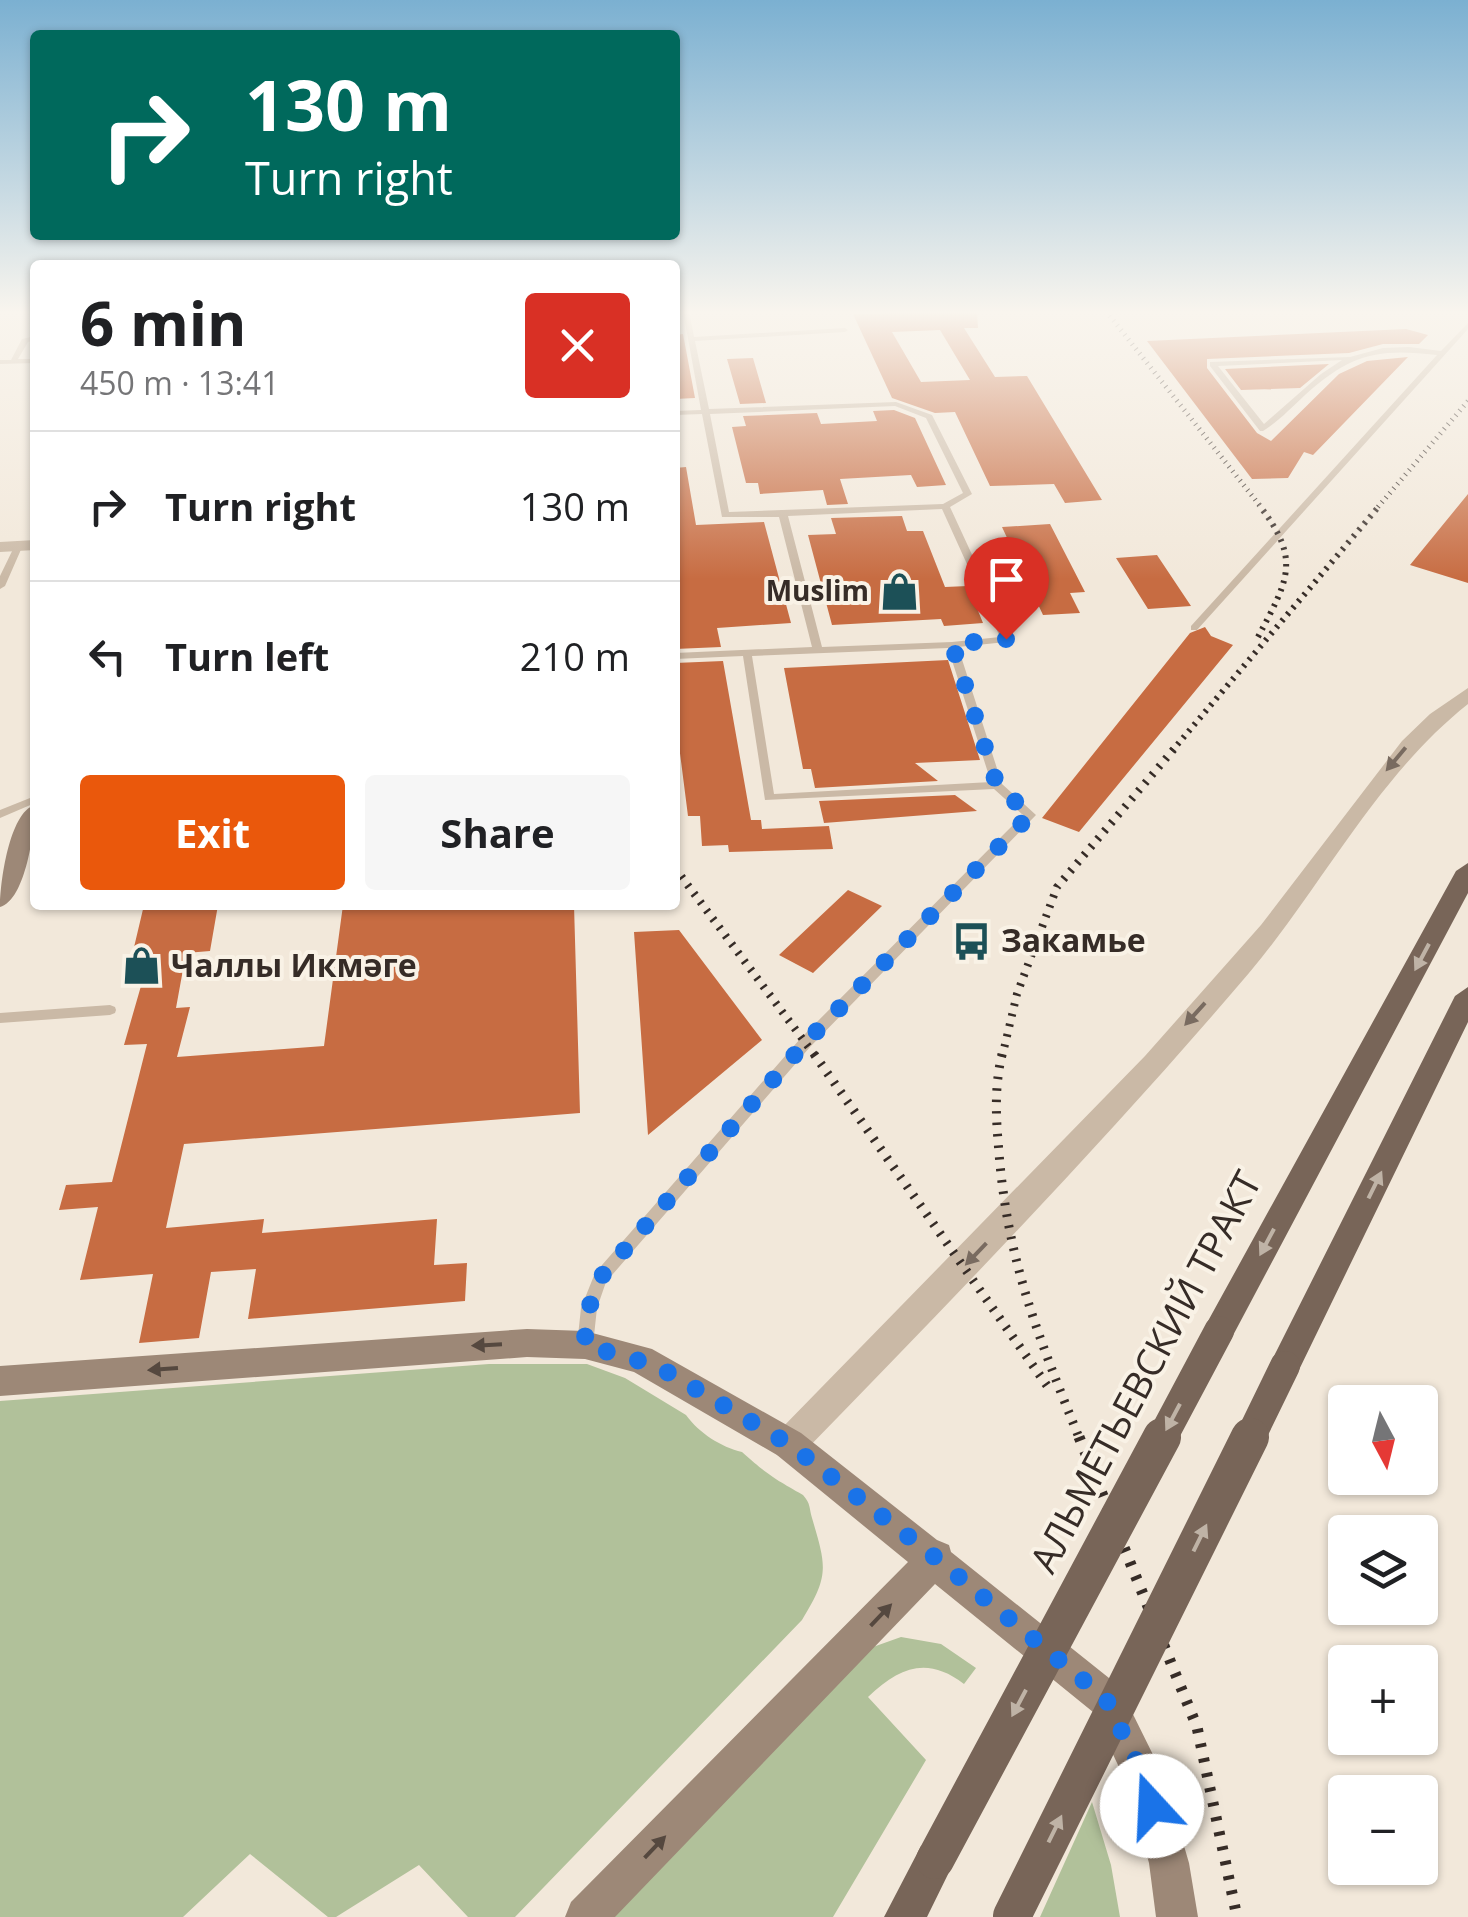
<!DOCTYPE html>
<html lang="en">
<head>
<meta charset="utf-8">
<style>
  body { margin:0; font-family:"Open Sans",sans-serif; background:#f6f6f6; color:#202124; height:100vh; display:flex; flex-direction:column; font-size:38px; white-space:nowrap }
  * { box-sizing:border-box; margin:0 }
  p { font-size:32px; color:#757577 }
  .icon { flex:none; width:55px; height:55px; fill:none; stroke:currentColor; stroke-width:2; stroke-linecap:round; stroke-linejoin:round }
  .map { position:relative; flex:1; overflow:hidden }
  .panel { position:absolute; left:30px; top:260px; width:650px; height:650px; display:flex; flex-direction:column; background:#fff; border-radius:10px; box-shadow:0 2px 8px #0004 }
  .panel>* { flex:none }
  .guide { position:absolute; left:30px; top:30px; width:650px; height:210px; border-radius:10px; box-shadow:0 2px 8px #0004; background:#00695c; color:#fff; overflow:hidden }
  .needle { width:65px; rotate:173deg }
  .controls { position:absolute; left:1328px; top:1385px; display:grid; gap:20px }
  .controls a { display:grid; place-items:center; width:110px; height:110px; border-radius:10px; background:#fff; box-shadow:0 2px 8px #0004; font-size:50px }
  .pin { position:absolute; display:grid; place-items:center; width:85px; height:85px; color:#fff; margin:-102px -42px; border-radius:50% 50% 50% 0; rotate:-45deg; box-shadow:0 0 10px #0007 }
  .pin .icon { rotate:45deg }
  .me { position:absolute; width:110px; margin:-55px; rotate:340deg; stroke-linejoin:round; filter:drop-shadow(0 0 8px #0008) }
  .turn { display:flex; align-items:center; gap:35px; height:210px; padding:0 50px; font-size:45px }
  .turn .icon { width:130px; height:130px; stroke-width:2.5 }
  .turn b { display:block; font-size:70px; line-height:85px }
  .round { display:grid; place-items:center; flex:none; width:105px; height:105px; border-radius:10px; background:#f6f6f6 }
  .summary { display:flex; align-items:center; justify-content:space-between; height:170px; padding:0 50px }
  h1 { font-size:60px; font-weight:700; line-height:75px }
  .button { display:flex; gap:20px; margin-top:auto; padding:20px 50px }
  .button a { flex:1; height:115px; border-radius:10px; background:#ea580c; color:#fff; font-size:40px; font-weight:700; line-height:115px; text-align:center }
  .button a+a { background:#f6f6f6; color:#202124 }
  ul { padding:0; list-style:none }
  li { display:flex; align-items:center; gap:30px; height:150px; padding:0 50px; border-top:2px solid #e0e0e0 }
  li div { flex:1 }
  li b { display:block; font-size:38px }
  li em { font-style:normal }
  .map>svg:first-child { display:block }
</style>
</head>
<body>
<div class="map">
<svg width="1468" height="1917" viewBox="0 0 1468 1917">
  <rect width="100%" height="100%" fill="#f2e8da"/>
  <path fill="#b1c19a" d="M489 1364H587L625 1378 686 1415C699 1433 721 1447 742 1452 768 1475 773 1478 803 1495 811 1504 809 1508 812 1518 826 1566 830 1575 802 1620L515 1917H468L419 1865 336 1917H328L250 1854 183 1917H0V1401Z
    M901 1637 941 1644 976 1668 964 1684C927 1656 900 1667 868 1697L926 1760 833 1917H603L873 1647Z
    M1092 1802 1111 1865 1120 1917H1040Z"/>
  <path fill="#c76c42" fill-rule="evenodd" d="M977 311 978 328H964L995 377 1027 376 1102 500 1065 503 1054 484 990 486 955 412 935 413 892 398 853 314ZM940 330 970 380 921 382 892 332Z
    M1406 329 1428 335 1419 344H1383L1349 353 1207 359V368L1257 433 1271 441 1339 374 1367 361 1408 357 1313 455 1304 452 1288 478 1252 479 1147 341Z
    M683 334 695 398 675 399V335Z
    M753 358 766 403 740 404 727 359Z
    M1329 364 1300 388 1241 390 1225 369Z
    M894 410 915 418 946 485 917 487 911 475 840 479 848 504 827 505 823 490 760 494 758 483H746L732 427 746 426 743 416 817 413 821 424 877 421 873 411Z
    M686 467 696 525 764 522 791 623 717 628 721 647 675 649V468Z
    M1468 494V583L1410 565Z
    M902 516 907 531H923L945 587 968 586 983 623 944 626 941 619 832 625 808 535 836 534 831 518Z
    M1050 524 1085 592 1070 593 1080 613 1043 615 1002 527Z
    M1157 555 1191 606 1148 609 1116 558Z
    M1205 627 1211 636 1233 645 1079 832 1042 818 1190 633Z
    M948 660 980 760 915 763 938 781 815 788 811 769H803L784 668Z
    M723 661 751 820H761L762 829 829 826 833 849 729 852 728 845 702 846 700 816H688L675 714V663Z
    M955 795 977 811 824 823 819 801Z
    M848 890 882 906 813 973 779 955Z
    M144 905H218L210 951 186 953 176 1008 190 1007 177 1057 324 1046 343 905H574L580 1113 184 1144 166 1228 264 1219 262 1233 437 1219 434 1265 467 1263 465 1301 248 1319 256 1269 211 1272 199 1338 139 1343 153 1274 80 1280 98 1207 59 1210 66 1185 112 1182 147 1044 124 1045 143 979 126 981Z
    M679 930 762 1040 648 1135 634 932Z"/>
  <g fill="none" stroke-linecap="round" stroke-linejoin="round">
    <path fill="#cab9a6" fill-rule="evenodd" d="M683 311H689L694 337 845 328 848 330 845 332 695 341 709 409 896 402 932 415 972 494 950 507 1011 639 1006 642 958 647 1002 784 1036 815 810 1047 606 1282 597 1308 593 1345 591 1350 585 1352 579 1350 577 1345 581 1308 595 1273 800 1039 1023 815 994 789 765 800 743 656 675 659V653L812 647 779 517H722L702 414 675 415V411L701 410ZM895 406 926 418 963 493 943 504 729 512 710 414ZM942 509 1000 637 952 642 822 647 788 516ZM948 648 991 782 774 794 752 656Z
      M1468 323V329L1197 630H1191V626L1437 355C1377 348 1351 354 1305 395 1292 407 1278 422 1263 431H1260L1210 366V362L1350 357 1383 348 1409 347 1441 351ZM1342 360 1321 374 1264 424 1218 366Z
      M35 336V340L28 342 18 359H35V363L0 364V360H11L22 339Z
      M19 542 23 545 5 586 0 589V576L15 545Z
      M35 796V803L0 818V810Z
      M110 1005 115 1007 116 1010 115 1013 110 1015 0 1023V1013Z"/>
    <path fill="#cab9a6" fill-rule="evenodd" d="M35 540V550L0 552V542Z
      M1468 688V704C1377 776 1323 885 1249 973 1107 1140 954 1298 801 1455L789 1460 777 1455 772 1444 777 1433 1145 1056 1261 925 1402 741 1430 714Z"/>
    <path fill="#9d8877" fill-rule="evenodd" d="M35 805C35 829 26 900 0 907 0 884 9 812 35 805Z
      M527 1329 585 1331 652 1349 801 1433 937 1540 949 1545 951 1552 1119 1686 1164 1777 1189 1863 1198 1917H1156L1149 1863 1126 1782 1093 1712 935 1584 615 1917H565L571 1902 908 1562 777 1455 634 1372 585 1359 527 1357 0 1396V1366Z"/>
    <path fill="#786558" fill-rule="evenodd" d="M1468 863V893L1230 1341 1219 1345 1208 1341 1203 1331 1208 1321 1456 871Z
      M1468 987V1022L1296 1376 1285 1381 1274 1376 1269 1366 1274 1356 1455 996Z
      M935 1840 949 1846 955 1860 927 1917H884L921 1846Z"/>
    <path stroke="#362c27" stroke-width="5" stroke-dasharray="1 5" stroke-linecap="butt" d="M1106 311 1261 507
      M1378 507 1468 401"/>
    <path stroke="#362c27" stroke-width="6" stroke-dasharray="2.5 6" stroke-linecap="butt" d="M1258 637C1288 580 1302 560 1259 505
      M1172 751 1380 505"/>
    <path stroke="#362c27" stroke-width="8" stroke-dasharray="2.5 8" stroke-linecap="butt" d="M675 868 816 1057
      M1002 1057 1017 994 1057 887 1174 749"/>
    <path stroke="#362c27" stroke-width="9" stroke-dasharray="2.5 9" stroke-linecap="butt" d="M814 1054 1048 1387
      M1002 1054C994 1089 996 1118 999 1153 1008 1264 1039 1338 1080 1440"/>
    <path stroke="#362c27" stroke-width="11" stroke-dasharray="4 11" stroke-linecap="butt" d="M1079 1437 1197 1727 1237 1917"/>
    <path stroke="#786558" stroke-width="30" d="M1161 1440 1219 1331
      M1249 1440 1285 1366"/>
    <path stroke="#786558" stroke-width="38" d="M935 1860 1162 1437
      M1012 1916 1250 1437"/>
  </g>
  <defs><path id="oneway-solid" d="M-6-.8H1V-3.2L6.5 0L1 3.2V.8H-6Z" transform="scale(2.5)"/></defs>
  <g fill="#796b60">
    <use href="#oneway-solid" transform="translate(1396 759) rotate(130)"/>
    <use href="#oneway-solid" transform="translate(1195 1014) rotate(132)"/>
    <use href="#oneway-solid" transform="translate(976 1254) rotate(134)"/>
  </g>
  <g fill="#bfb3a6">
    <use href="#oneway-solid" transform="translate(1422 957) rotate(118)"/>
    <use href="#oneway-solid" transform="translate(1375 1185) rotate(-64)"/>
    <use href="#oneway-solid" transform="translate(1267 1242) rotate(118)"/>
    <use href="#oneway-solid" transform="translate(1173 1417) rotate(118)"/>
    <use href="#oneway-solid" transform="translate(1200 1538) rotate(-64)"/>
    <use href="#oneway-solid" transform="translate(1019 1703) rotate(118)"/>
    <use href="#oneway-solid" transform="translate(1055 1829) rotate(-64)"/>
  </g>
  <g fill="#55483f">
    <use href="#oneway-solid" transform="translate(487 1345) rotate(177)"/>
    <use href="#oneway-solid" transform="translate(163 1369) rotate(176)"/>
    <use href="#oneway-solid" transform="translate(881 1615) rotate(-46)"/>
    <use href="#oneway-solid" transform="translate(655 1847) rotate(-46)"/>
  </g>
  <linearGradient id="sky" x2="0" y2="1"><stop stop-color="#7bb0d1"/><stop offset="0.54" stop-color="#f9f5ee"/><stop offset="1" stop-color="#f9f5ee" stop-opacity="0"/></linearGradient>
  <rect width="1468" height="579" fill="url(#sky)"/>
  <g fill="none" stroke-linecap="round" stroke-linejoin="round">
    <path stroke="#1a73e8" stroke-width="18" stroke-dasharray="0 32.4" d="M1006 639 952 644 997 785 1030 815 805 1043 600 1278 589 1308 584 1345 657 1366 789 1444 936 1558 1106 1699 1144 1777 1152 1806"/>
  </g>
  <defs>
    <symbol id="shop-bare" viewBox="-9 -9 18 18"><path d="M-5-2.5h2.3a2.7 3.5 0 0 1 5.4 0H5L5.5 6h-11ZM-1.5-2.5h3a1.5 2.3 0 0 0-3 0Z" fill="#1c5057" stroke="#f9f2e6" stroke-width="2.5" paint-order="stroke"/></symbol>
    <symbol id="bus-bare" viewBox="-9 -9 18 18"><path d="M-5-6H5V4H4V6H2V4H-2V6H-4V4H-5ZM-3.5-4V0h7V-4ZM-3.5 1.2v1.5H-2V1.2ZM2 1.2v1.5H3.5V1.2Z" fill="#1c5057" stroke="#f9f2e6" stroke-width="2.5" paint-order="stroke"/></symbol>
  </defs>
  <g fill-rule="evenodd">
    <use href="#shop-bare" x="872" y="564" width="55" height="55"/>
    <use href="#bus-bare" x="944" y="914" width="55" height="55"/>
    <use href="#shop-bare" x="114" y="938" width="55" height="55"/>
  </g>
  <g text-anchor="middle" stroke-width="8" stroke-linejoin="round" paint-order="stroke">
    <g font-size="28" font-weight="bold" fill="#362c27" stroke="#f9f2e6" text-anchor="end">
      <text x="869" y="601">Muslim</text>
    </g>
    <g font-size="32" font-weight="bold" fill="#362c27" stroke="#f9f2e6" text-anchor="start">
      <text x="1001" y="952">Закамье</text>
      <text x="171" y="977">Чаллы Икмәге</text>
    </g>
    <g font-size="38" fill="#362c27" stroke="#f9f2e6">
      <text transform="translate(1146 1372) rotate(-62)" y="13">АЛЬМЕТЬЕВСКИЙ ТРАКТ</text>
    </g>
  </g>
</svg>
<div class="controls">
<a><svg class="needle" viewBox="-14 -14 28 28"><path d="M0-13l5 13h-10z" fill="#e53935"/><path d="M0 13l5-13h-10z" fill="#757577"/></svg></a>
<a><svg class="icon" aria-label="layers" viewBox="0 0 24 24"><path d="M12 4l9 5-9 5-9-5zM3 14l9 5 9-5"/></svg></a>
<a>+</a>
<a>−</a>
</div>
<div class="pin" style="left:1006px;top:639px;background:#d93025"><svg class="icon" aria-label="arrive" viewBox="0 0 24 24"><path d="M6 21V4h12l-3 4 3 4H6"/></svg></div>
<svg class="me" style="left:1152px;top:1806px" viewBox="-20 -20 40 40"><circle r="19" fill="#fff"/><path d="M0-13L10 11 0 6-10 11z" fill="#1a73e8"/></svg>
<div class="guide">
<div class="turn"><svg class="icon" aria-label="right" viewBox="0 0 24 24"><path d="M7 20v-9h11M14 6l5 5-5 5"/></svg><div><b>130 m</b>Turn right</div></div>
</div>
<section class="panel">
<div class="summary"><div><h1>6 min</h1><p>450 m · 13:41</p></div><a class="round" style="background:#d93025;color:#fff"><svg class="icon" aria-label="close" viewBox="0 0 24 24"><path d="M6 6l12 12M18 6L6 18"/></svg></a></div>
<ul>
<li><svg class="icon" aria-label="right" viewBox="0 0 24 24"><path d="M7 20v-9h11M14 6l5 5-5 5"/></svg><div><b>Turn right</b></div><em>130 m</em></li>
<li><svg class="icon" aria-label="left" viewBox="0 0 24 24"><path d="M17 20v-9H6M10 6l-5 5 5 5"/></svg><div><b>Turn left</b></div><em>210 m</em></li>
</ul>
<div class="button"><a>Exit</a><a>Share</a></div>
</section>
</div>
</body>
</html>
